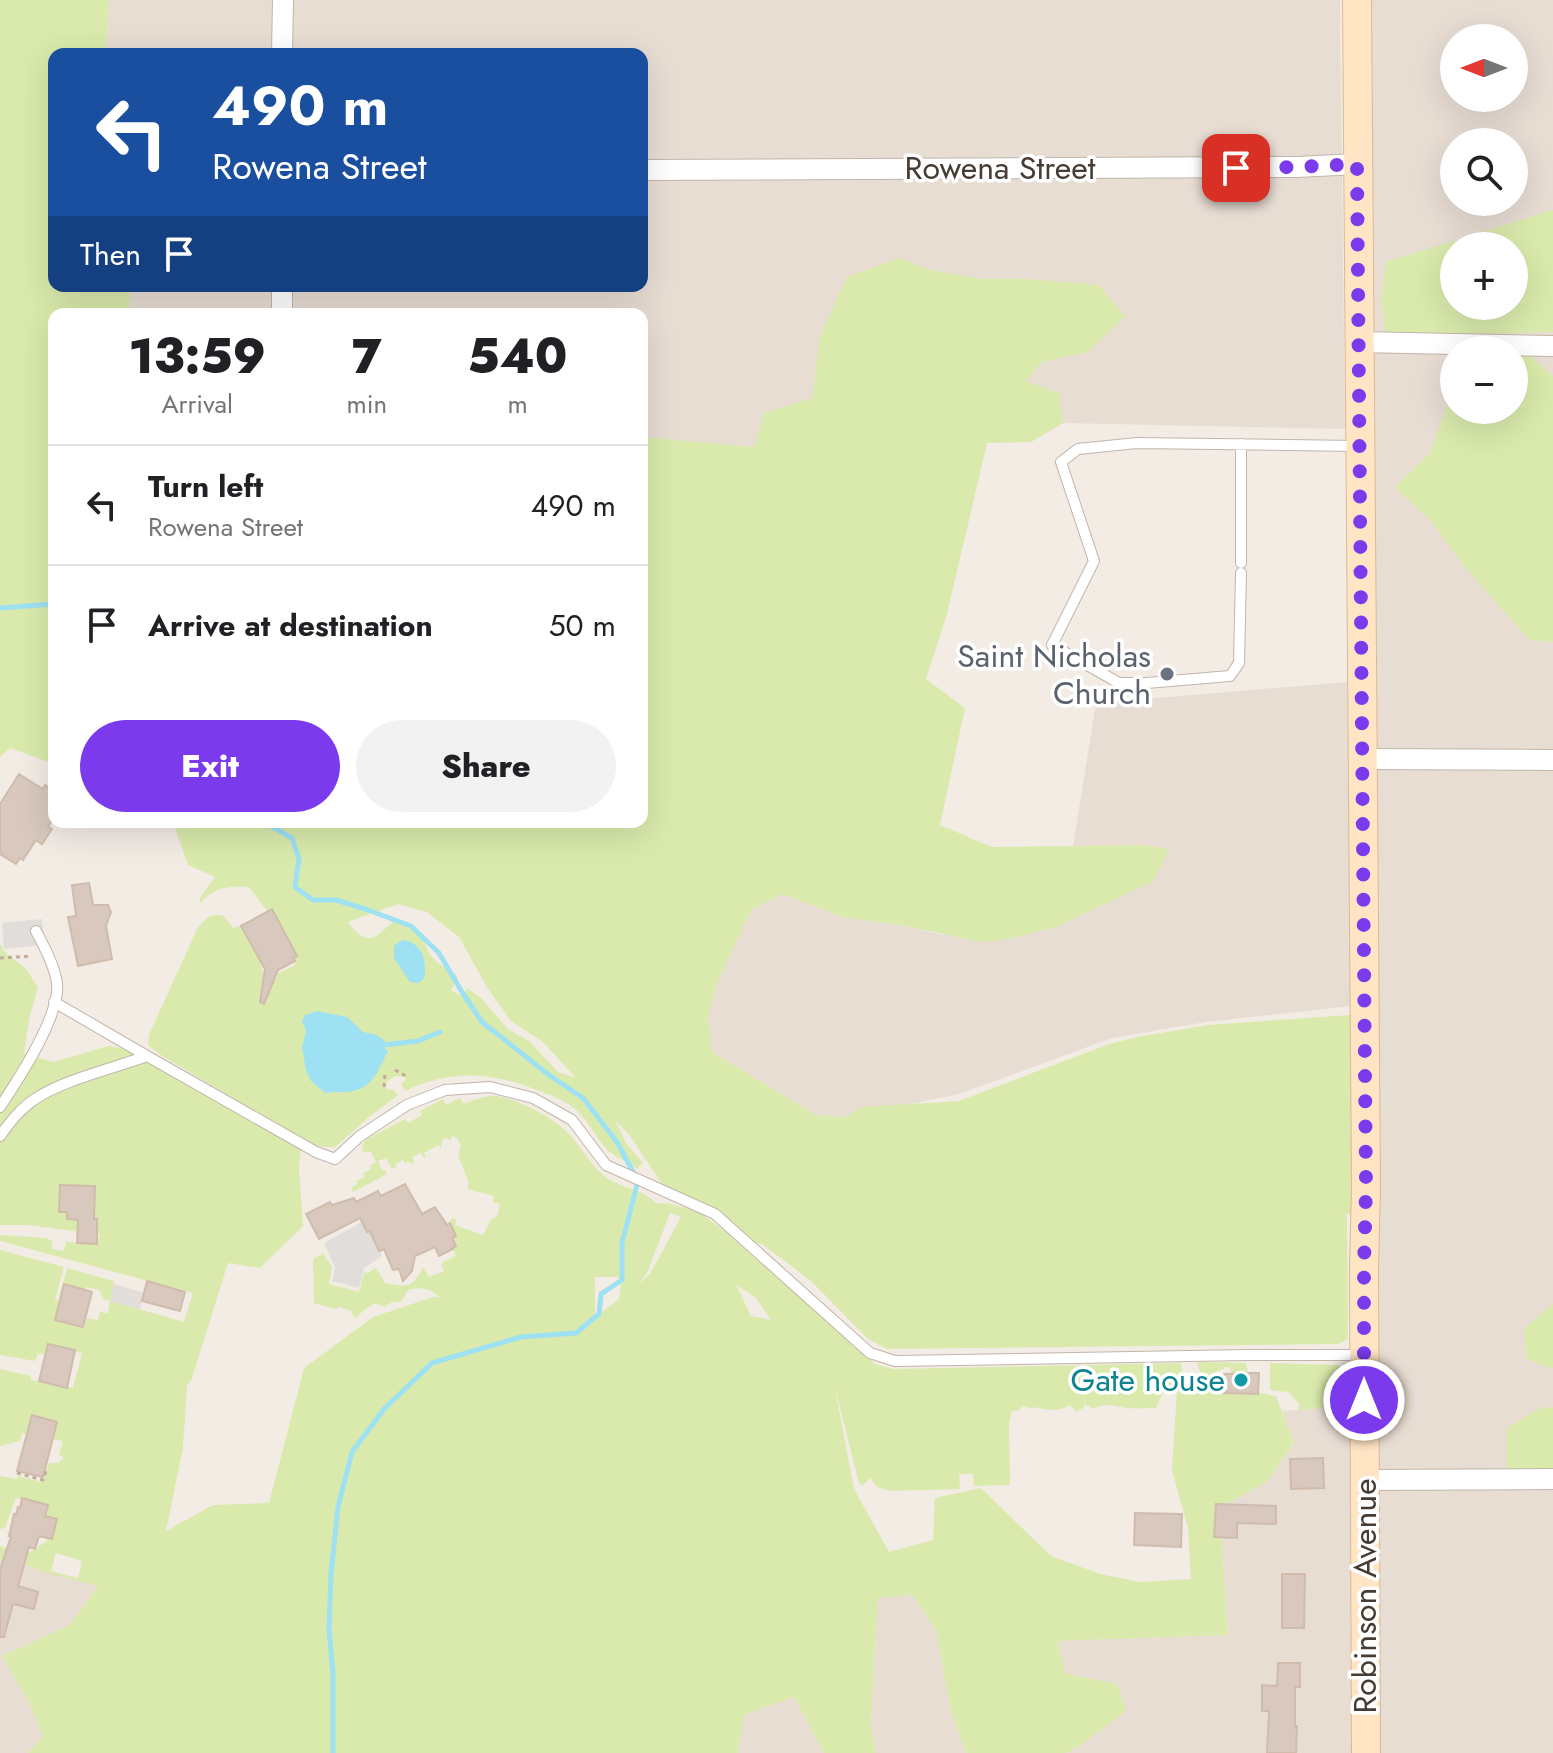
<!DOCTYPE html>
<html lang="en">
<head>
<meta charset="utf-8">
<style>
  body { margin:0; font-family:Jost,sans-serif; background:#f2f2f2; color:#202124; height:100vh; display:flex; flex-direction:column; font-size:30px; white-space:nowrap }
  * { box-sizing:border-box; margin:0 }
  p { font-size:26px; color:#757577 }
  .icon { flex:none; width:44px; height:44px; fill:none; stroke:currentColor; stroke-width:2; stroke-linecap:round; stroke-linejoin:round }
  .map { position:relative; flex:1; overflow:hidden }
  .drawer { position:absolute; left:48px; top:308px; width:600px; height:520px; display:flex; flex-direction:column; background:#fff; border-radius:16px; box-shadow:0 8px 32px #0002 }
  .drawer>* { flex:none }
  .guide { position:absolute; left:48px; top:48px; width:600px; height:244px; border-radius:16px; box-shadow:0 8px 32px #0002; background:#1a4fa0; color:#fff; overflow:hidden }
  .needle { width:52px; rotate:270deg }
  .controls { position:absolute; left:1440px; top:24px; display:grid; gap:16px }
  .controls a { display:grid; place-items:center; width:88px; height:88px; border-radius:50%; background:#fff; box-shadow:0 8px 32px #0002; font-size:40px }
  .pin { position:absolute; display:grid; place-items:center; width:68px; height:68px; color:#fff; margin:-34px; border-radius:16px; box-shadow:0 4px 12px #0006 }
  .me { position:absolute; width:88px; margin:-44px; rotate:0deg; stroke-linejoin:round; filter:drop-shadow(0 0 6px #0008) }
  .turn { display:flex; align-items:center; gap:28px; height:168px; padding:0 32px; font-size:36px }
  .turn .icon { width:104px; height:104px; stroke-width:2.5 }
  .turn b { display:block; font-size:56px; line-height:68px }
  .then { display:flex; align-items:center; height:76px; padding:0 32px; background:#0003; gap:16px; font-size:30px }
  .eta { display:flex; justify-content:space-evenly; align-items:center; height:136px; text-align:center }
  .eta b { font-size:48px; font-weight:800; line-height:56px }
  .button { display:flex; gap:16px; margin-top:auto; padding:16px 32px }
  .button a { flex:1; height:92px; border-radius:48px; background:#7c3aed; color:#fff; font-size:32px; font-weight:800; line-height:92px; text-align:center }
  .button a+a { background:#f2f2f2; color:#202124 }
  ul { padding:0; list-style:none }
  li { display:flex; align-items:center; gap:24px; height:120px; padding:0 32px; border-top:2px solid #e0e0e0 }
  li div { flex:1 }
  li b { display:block; font-size:30px }
  li em { font-style:normal }
  .map>svg:first-child { display:block }
</style>
</head>
<body>
<div class="map">
<svg width="1553" height="1753" viewBox="0 0 1553 1753">
  <rect width="100%" height="100%" fill="#f3ece5"/>
  <path fill="#e8ddd3" fill-rule="evenodd" d="M109 0H1340L1345 429 1063 423 1031 442 754 448 642 437V314H129L130 286H642V54H106Z
    M1357 0H1553V1753H1366ZM1454 38H1514V98H1454ZM1454 142H1514V202H1454ZM1454 246H1514V306H1454ZM1454 350H1514V410H1454Z
    M1347 682 1352 1006 1206 1022 1112 1038 959 1094 846 1117 816 1115 712 1052 708 1015 719 978 752 909 783 894 842 917 901 925 943 935 1154 881 1168 849 1142 845 1073 846 1096 703Z
    M1351 1406 1353 1753H1066L1078 1747 1117 1684 1066 1674 1057 1641 1228 1635 1220 1507 1267 1482 1294 1444 1282 1411Z
    M0 1561 24 1564 98 1586 70 1625 2 1656 27 1699 43 1736 28 1753H0Z
    M912 1595 936 1630 951 1712 966 1753H876L871 1724 878 1597Z
    M794 1697 824 1753H738L744 1715Z"/>
  <path fill="#daeaac" fill-rule="evenodd" d="M0 0H109L106 54H54V286H130L129 314H54V764L10 748 0 757Z
    M1553 210V332L1386 336 1381 300 1386 262ZM1454 246H1514V306H1454Z
    M899 258 930 270 982 279H1028L1099 285 1125 316 1088 352 1042 362 1026 381 1059 393 1063 423 1031 442 987 443 947 614 926 679 965 708 940 825 992 847 1142 845 1169 849 1154 881 1058 926 1010 939 980 942 901 925 842 917 783 894 752 909 719 978 708 1015 712 1052 816 1115 846 1117 861 1107 959 1101 1109 1044 1137 1037 1207 1025 1364 1014 1365 1213 1337 1215H1347L1348 1339 1338 1344 887 1349 868 1339 811 1281 762 1244 746 1242 715 1214 690 1204 694 1211 700 1213 726 1232 875 1364 893 1369 1181 1363 1183 1379 1166 1386 1156 1408C1146 1408 1136 1409 1127 1408 1114 1406 1105 1402 1093 1409L1085 1404 1083 1408 1076 1412 1070 1405C1060 1412 1046 1410 1034 1407L1033 1409 1022 1406 1020 1410 1012 1411 1009 1423 1010 1485 974 1486 973 1474H959L960 1489 890 1491 877 1487 870 1478 862 1486 859 1483 835 1388 854 1489 889 1552 933 1540 935 1498 981 1488 1051 1556 1100 1574 1140 1582 1191 1579 1188 1528 1172 1471 1177 1390 1233 1387 1276 1396 1294 1443 1267 1482 1220 1507 1228 1635 1057 1641 1066 1674 1117 1684 1126 1711 1078 1747 1066 1753H966L951 1712 936 1630 912 1595 878 1598 871 1724 876 1753H824L794 1697 744 1715 738 1753H28L43 1736 27 1699 2 1656 70 1625 98 1586 47 1573 24 1564 0 1561V1546L27 1554 47 1541 46 1538 52 1539 45 1516 47 1505 16 1498 5 1528 0 1529V1476L17 1479 18 1476 43 1482 49 1463H58L63 1459V1456L59 1455 63 1441 53 1439 57 1422 32 1416 27 1434 22 1433 20 1441 0 1446V1369L31 1376V1380L73 1388 82 1353 49 1344 46 1355 38 1353 35 1361 0 1355V1250L64 1267 55 1300 59 1301 55 1319 80 1326 84 1329 87 1318 98 1320 100 1312 108 1313 110 1301 104 1300 99 1290 87 1287 85 1290 64 1285 61 1297H59L67 1268 113 1281 114 1284 110 1301 184 1322 193 1293 0 1241V1235L46 1238 52 1241V1249L64 1251 66 1242 96 1244 100 1235 29 1225H0V944L5 952 25 968 38 987 29 1020 24 1054 54 1062 108 1046 138 1051 301 1143 299 1168 303 1226 260 1268 228 1263 191 1381 187 1385 183 1448 166 1531 213 1505 269 1503 304 1368 373 1317 433 1297H440C429 1289 422 1286 408 1290L401 1302H392L385 1307 375 1303 363 1311 355 1319 351 1311 340 1307 334 1309 314 1303 313 1259 323 1253 332 1267 329 1284 359 1292 364 1272 367 1273 376 1268 385 1283C406 1287 412 1289 422 1269L424 1268 429 1277 444 1271 441 1263 456 1256 452 1248 455 1246 452 1238 456 1236 450 1223 452 1218 457 1220 455 1225 483 1235 491 1219 497 1217 500 1204 493 1202 494 1196 467 1189 469 1184 458 1155 461 1146 457 1138 452 1136 451 1140 446 1138 442 1140 441 1149 438 1145 424 1153 426 1157 424 1158 421 1153 412 1157 415 1163 411 1164 409 1161 405 1163 403 1160 395 1164 397 1167 392 1169 386 1158 378 1161 382 1170H385L387 1174 353 1192 351 1188 358 1184 356 1181 364 1177 363 1173 371 1169 370 1166 376 1162 370 1151 363 1153 362 1149 365 1140 405 1119 408 1123 422 1115 420 1111 443 1099 446 1105 460 1098 464 1104C473 1100 484 1096 494 1096 514 1097 552 1117 566 1131 580 1144 588 1162 602 1174 618 1189 641 1187 656 1203L671 1204 685 1208 689 1202 668 1193 630 1136 615 1120 626 1143 643 1163 637 1169C630 1161 620 1160 611 1153 595 1140 588 1117 571 1106 561 1099 549 1094 537 1090 491 1072 451 1069 405 1091L401 1084 406 1080 405 1077 395 1076 387 1082 386 1087 388 1090 393 1089 398 1095 369 1117 335 1147H324L316 1145 289 1131 159 1054 148 1045 149 1035 197 929C205 919 211 912 224 916L233 928 241 926 261 963 264 979 270 984 277 978 278 974 295 965 293 958 297 955 272 910 268 912 249 887C227 886 216 887 200 903V898L215 877 188 865 173 822H642V437L754 447 764 413 812 398 820 336 847 277ZM398 904 427 912 459 937 487 987 511 1021 543 1042 576 1078 558 1072 529 1041 508 1029 481 998 467 988 463 997 451 990 458 976 438 963 430 955 420 932 403 921 396 919C375 938 368 949 348 922ZM670 1213 681 1217 650 1274 639 1284 647 1273ZM595 1277H618L621 1283 619 1299 595 1317ZM736 1285 755 1297 771 1320 751 1316ZM56 1553 82 1561 78 1578 51 1571Z
    M1530 356 1553 376V642L1529 640 1463 565 1432 522 1395 487 1430 453 1453 389 1454 410H1514V357Z
    M1552 1304H1553V1368L1540 1365 1526 1358 1524 1329Z
    M1197 1362 1246 1363 1248 1373 1243 1375 1242 1373H1231L1230 1367H1224V1369L1217 1371 1212 1378 1201 1375Z
    M1270 1363 1337 1365 1351 1373V1406L1299 1410V1404L1289 1392 1270 1390Z
    M1553 1407V1469L1507 1470V1428L1540 1408Z"/>
  <path fill="#e1ddda" d="M42 919 44 945 4 949 2 923Z
    M362 1222 366 1233 370 1231 382 1256 364 1268 359 1288 332 1281 335 1268 324 1243Z
    M114 1284 144 1293 140 1309 110 1301Z"/>
  <path fill="#9ee1f3" d="M402 940C421 941 428 961 424 978L419 983 410 982 394 958V946Z
    M317 1011 347 1017 363 1032 377 1035 385 1041 384 1047 388 1051C379 1068 374 1087 353 1091 344 1093 335 1091 325 1093L311 1081 306 1071 302 1047 306 1031 302 1021 305 1015Z"/>
  <g fill="none" stroke-linecap="round" stroke-linejoin="round">
    <path stroke="#9ee1f3" stroke-width="5" d="M0 608 54 604
      M269 822V825L292 838 299 859 295 887 313 900H336L368 910 411 926 439 953 462 992 482 1022 549 1075 583 1098 617 1142 638 1181 622 1243V1280L601 1294 599 1314 576 1333 521 1337 432 1363 384 1409 352 1452 338 1507 331 1574 329 1629 333 1673V1753
      M384 1045 418 1041 440 1032"/>
  </g>
  <path fill="#d8c8bd" stroke="#d0bcad" stroke-width="2" d="M19 774 43 789 45 785 54 791V817L48 827 52 829 42 844 36 840 23 860 20 858 16 864 0 854V804Z
    M89 883 93 905H108L111 912 106 926 112 959 78 966 68 917 76 916 72 885Z
    M272 909 297 956 293 958 295 961 278 970 264 1004 260 1002 265 969 241 926Z
    M405 1184 422 1214 435 1207 447 1225 450 1223 456 1236 452 1238 456 1246 452 1248 453 1249 439 1256 435 1247 415 1256 412 1271 403 1281 399 1269 393 1270 384 1249 379 1251 370 1231 367 1232 360 1218 319 1239 306 1214 330 1202 332 1205 354 1198 356 1202 378 1191 381 1196Z
    M60 1185 95 1186 94 1219H97V1244L77 1243 78 1220 67 1219V1212H59Z
    M147 1281 185 1292 180 1311 142 1301Z
    M64 1284 92 1292 83 1327 55 1320Z
    M48 1344 75 1350 67 1388 39 1381Z
    M1251 1373H1259L1258 1394 1224 1393V1374Z
    M32 1415 57 1422 43 1477 17 1471Z
    M1323 1458 1324 1488 1291 1489 1290 1459Z
    M22 1498 48 1505 45 1516 57 1519 52 1539 39 1536 35 1549 29 1547 18 1586 38 1592 34 1609 13 1604 4 1637H0V1570L11 1536H9L14 1514 16 1515 18 1507 20 1508Z
    M1216 1504 1276 1506V1524L1237 1523V1538L1214 1537Z
    M1135 1513 1182 1514 1181 1547 1134 1545Z
    M1282 1574H1305L1304 1628H1282Z
    M1278 1663H1300V1687H1295V1726H1297L1296 1753H1267L1269 1711H1262V1685L1277 1686Z"/>
  <g fill="none" stroke-linecap="round" stroke-linejoin="round">
    <defs>
      <path id="lane" d="M1241 563V444
        M1241 573 1239 663 1230 676 1147 683H1119L1052 645 1094 561 1061 462 1078 449 1137 443 1357 446
        M54 1002 147 1056
        M0 1107C18 1080 61 1015 57 983 54 964 44 947 36 931
        M0 1136C10 1122 20 1109 35 1099 63 1080 114 1068 147 1056L316 1152 335 1159 360 1136 407 1105 445 1090 490 1087 533 1098 572 1120 606 1165 715 1214 870 1353 895 1361 1248 1355H1363"/>
      <path id="street" d="M282 54 283 0
        M642 170 1297 167 1357 164
        M282 286V314
        M1359 342 1553 346
        M1362 759 1553 760
        M1364 1480 1553 1479"/>
      <path id="secondary" d="M1357 0 1366 1187 1364 1268 1366 1753"/>
    </defs>
    <use href="#lane" stroke="#c2b5aa" stroke-width="12"/>
    <use href="#street" stroke="#c2b5aa" stroke-width="22"/>
    <use href="#secondary" stroke="#d9b995" stroke-width="30"/>
    <path stroke="#c2ab98" stroke-width="3" stroke-dasharray="4 4" stroke-linecap="butt" d="M0 958 32 956
      M395 1070 406 1076 404 1078
      M385 1075 384 1085 386 1089
      M17 1473 43 1480 47 1468"/>
    <use href="#lane" stroke="#fff" stroke-width="10"/>
    <use href="#street" stroke="#fff" stroke-width="20"/>
    <use href="#secondary" stroke="#ffe5c3" stroke-width="28"/>
  </g>
  <g fill="none" stroke-linecap="round" stroke-linejoin="round">
    <path stroke="#7c3aed" stroke-width="14" stroke-dasharray="0 25.2" d="M1236 168 1297 167 1357 164 1366 1187 1364 1268V1400"/>
  </g>
  <circle fill="#6b7280" stroke="#fff" stroke-width="3" cx="1167" cy="674" r="8"/>
  <circle fill="#0f9aa8" stroke="#fff" stroke-width="3" cx="1241" cy="1380" r="8"/>
  <g text-anchor="middle" stroke-width="7" stroke-linejoin="round" paint-order="stroke">
    <g font-size="32" fill="#463c34" stroke="#fff">
      <text x="1000" y="179">Rowena Street</text>
      <text transform="translate(1365 1596) rotate(-90)" y="11">Robinson Avenue</text>
    </g>
    <g font-size="32" fill="#5b616d" stroke="#fff" text-anchor="end">
      <text x="1151" y="667">Saint Nicholas<tspan x="1151" dy="37">Church</tspan></text>
    </g>
    <g font-size="32" fill="#0d838f" stroke="#fff" text-anchor="end">
      <text x="1225" y="1391">Gate house</text>
    </g>
  </g>
</svg>
<div class="controls">
<a><svg class="needle" viewBox="-14 -14 28 28"><path d="M0-13l5 13h-10z" fill="#e53935"/><path d="M0 13l5-13h-10z" fill="#757577"/></svg></a>
<a><svg class="icon" aria-label="search" viewBox="0 0 24 24"><circle cx="10" cy="10" r="6"/><path d="M15 15l6 6"/></svg></a>
<a>+</a>
<a>−</a>
</div>
<div class="pin" style="left:1236px;top:168px;background:#d93025"><svg class="icon" aria-label="arrive" viewBox="0 0 24 24"><path d="M6 21V4h12l-3 4 3 4H6"/></svg></div>
<svg class="me" style="left:1364px;top:1400px" viewBox="-20 -20 40 40"><circle r="17" fill="#7c3aed" stroke="#fff" stroke-width="3"/><path d="M0-11L8 9 0 5-8 9z" fill="#fff"/></svg>
<div class="guide">
<div class="turn"><svg class="icon" aria-label="left" viewBox="0 0 24 24"><path d="M17 20v-9H6M10 6l-5 5 5 5"/></svg><div><b>490 m</b>Rowena Street</div></div>
<div class="then">Then<svg class="icon" aria-label="arrive" viewBox="0 0 24 24"><path d="M6 21V4h12l-3 4 3 4H6"/></svg></div>
</div>
<section class="drawer">
<div class="eta">
<div><b>13:59</b><p>Arrival</p></div>
<div><b>7</b><p>min</p></div>
<div><b>540</b><p>m</p></div>
</div>
<ul>
<li><svg class="icon" aria-label="left" viewBox="0 0 24 24"><path d="M17 20v-9H6M10 6l-5 5 5 5"/></svg><div><b>Turn left</b><p>Rowena Street</p></div><em>490 m</em></li>
<li><svg class="icon" aria-label="arrive" viewBox="0 0 24 24"><path d="M6 21V4h12l-3 4 3 4H6"/></svg><div><b>Arrive at destination</b></div><em>50 m</em></li>
</ul>
<div class="button"><a>Exit</a><a>Share</a></div>
</section>
</div>
</body>
</html>
